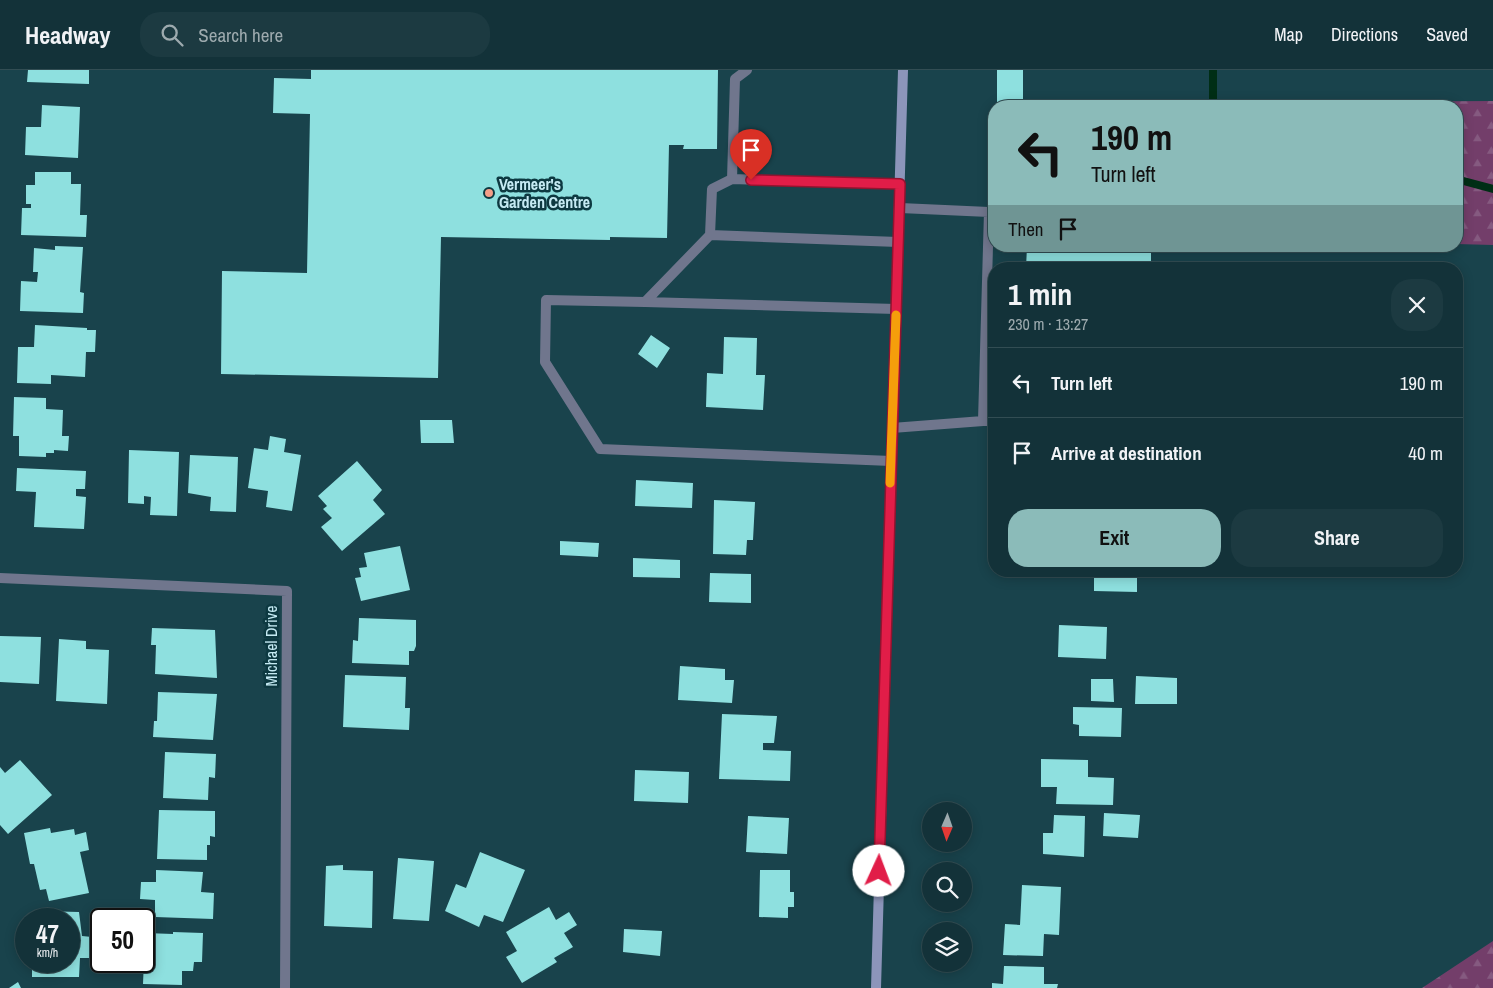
<!DOCTYPE html>
<html lang="en">
<head>
<meta charset="utf-8">
<style>
  body { margin:0; font-family:"Archivo Narrow",sans-serif; background:#1c3a41; color:#f1f3f6; height:100vh; display:flex; flex-direction:column; font-size:19px; white-space:nowrap }
  * { box-sizing:border-box; margin:0 }
  p { font-size:16px; color:#9daaae }
  .icon { flex:none; width:28px; height:28px; fill:none; stroke:currentColor; stroke-width:2; stroke-linecap:round; stroke-linejoin:round }
  .map { position:relative; flex:1; overflow:hidden }
  .panel { position:absolute; left:988px; top:192px; width:475px; height:315px; display:flex; flex-direction:column; background:#133239; border-radius:20px; box-shadow:0 2px 12px #0003,0 0 0 1px #324d53 }
  .panel>* { flex:none }
  .guide { position:absolute; left:988px; top:30px; width:475px; height:152px; border-radius:20px; box-shadow:0 2px 12px #0003,0 0 0 1px #324d53; background:#8bbbb9; color:#111; overflow:hidden }
  .needle { width:32px; rotate:182deg }
  .controls { position:absolute; left:922px; top:732px; display:grid; gap:10px }
  .controls a { display:grid; place-items:center; width:50px; height:50px; border-radius:50%; background:#133239; box-shadow:0 2px 12px #0003,0 0 0 1px #324d53; font-size:25px }
  .speed { position:absolute; left:15px; top:838px; display:flex; gap:10px; font-size:25px; font-weight:700; text-align:center }
  .speed>* { display:grid; place-content:center; width:65px; height:65px; border-radius:50%; background:#133239; box-shadow:0 2px 12px #0003,0 0 0 1px #324d53; line-height:1 }
  .speed small { font-size:12px; font-weight:400 }
  .speed .limit { border:2px solid #111; border-radius:8px; background:#fff; color:#111 }
  .pin { position:absolute; display:grid; place-items:center; width:42px; height:42px; color:#fff; margin:-51px -21px; border-radius:50% 50% 50% 0; rotate:-45deg; box-shadow:0 0 5px #0007 }
  .pin .icon { rotate:45deg }
  .me { position:absolute; width:55px; margin:-28px; rotate:2deg; stroke-linejoin:round; filter:drop-shadow(0 0 4px #0008) }
  .turn { display:flex; align-items:center; gap:18px; height:105px; padding:0 20px; font-size:22px }
  .turn .icon { width:65px; height:65px; stroke-width:2.5 }
  .turn b { display:block; font-size:35px; line-height:42px }
  .then { display:flex; align-items:center; height:48px; padding:0 20px; background:#0003; gap:10px; font-size:19px }
  .round { display:grid; place-items:center; flex:none; width:52px; height:52px; border-radius:20px; background:#1c3a41 }
  .head { display:flex; align-items:center; justify-content:space-between; height:85px; padding:0 20px }
  h1 { font-size:30px; font-weight:700; line-height:38px }
  .cta { display:flex; gap:10px; margin-top:auto; padding:10px 20px }
  .cta a { flex:1; height:58px; border-radius:20px; background:#8bbbb9; color:#111; font-size:20px; font-weight:700; line-height:58px; text-align:center }
  .cta a+a { background:#1c3a41; color:#f1f3f6 }
  ul { padding:0; list-style:none }
  li { display:flex; align-items:center; gap:15px; height:70px; padding:0 20px; border-top:1px solid #324d53 }
  li div { flex:1 }
  li b { display:block; font-size:19px }
  li em { font-style:normal }
  header { display:flex; align-items:center; gap:30px; box-sizing:border-box; height:70px; padding:0 25px; background:#133239; border-bottom:1px solid #324d53 }
  header strong { font-size:24px }
  nav { display:flex; gap:28px; margin-inline-start:auto; font-size:18px }
  .search { width:350px; height:45px; background:#1c3a41; display:flex; align-items:center; gap:12px; box-sizing:border-box; padding:0 18px; border-radius:20px; color:#9daaae; font-size:19px }
  .map>svg:first-child { display:block }
</style>
</head>
<body>
<header>
<strong>Headway</strong>
<div class="search"><svg class="icon" aria-label="search" viewBox="0 0 24 24"><circle cx="10" cy="10" r="6"/><path d="M15 15l6 6"/></svg>Search here</div>
<nav><a>Map</a><a>Directions</a><a>Saved</a></nav>
</header>
<div class="map">
<svg width="1493" height="918" viewBox="0 0 1493 918">
  <defs>
    <pattern id="forest-firs" width="22" height="20" patternUnits="userSpaceOnUse" patternTransform="scale(1.25)"><rect width="22" height="20" fill="#733e6a"/><path d="M5 1l3.5 6h-7zM16 11l3.5 6h-7z" fill="#855a80"/></pattern>
  </defs>
  <rect width="100%" height="100%" fill="#19434c"/>
  <path fill="url(#forest-firs)" d="M1493 31V175L1456 174V36H1322V32Z
    M1493 871V918H1422Z"/>
  <g fill="none" stroke-linecap="round" stroke-linejoin="round">
    <path stroke="#002e15" stroke-width="8" d="M1213 36V0
      M1456 109 1493 119"/>
  </g>
  <path fill="#8ee0df" d="M28 0H89V14L27 12Z
    M311 0H718L717 79H683L684 75H669L667 168 610 167V170L441 167 438 308 221 304 222 201 307 203 310 44 273 43 274 8 311 9Z
    M997 0H1023V33H997Z
    M1049 31 1085 32V36H1049Z
    M42 35 80 37 78 88 25 85 26 57H41Z
    M35 102H71V114H81L80 145H87L86 167 21 165 22 138H31V134H26V115H35Z
    M55 176 83 177 80 222 84 223 83 243 20 241 21 211 37 212 38 202H33L34 178 55 180Z
    M1027 176H1151V193L1307 199H1026Z
    M35 255 87 258V260H96L95 282H86L85 307 51 305V314L17 313 18 277H34Z
    M651 265 670 278 657 298 638 284Z
    M724 267 757 268 756 305H765L763 340 706 337 707 303 723 304Z
    M14 327 46 328V339L63 340 62 366H69L68 381 54 380V383H46V387L19 386V366H13Z
    M420 350H452L454 373H421Z
    M270 366 286 369 284 382 301 385 292 441 266 437 268 421 248 418 254 378 268 380Z
    M129 380 179 382 177 446 150 445 151 427 144 426V434L128 433Z
    M190 385 238 387 236 442 210 441 211 427 188 423Z
    M357 391 382 420 373 430 385 444 342 481 321 457 332 448 323 439 327 436 318 426Z
    M17 398 86 401 85 419H76V426L86 427 84 459 34 457 36 422 16 421Z
    M636 410 693 413 692 438 635 436Z
    M714 430 755 432 753 470H747L746 485 713 484Z
    M560 471 599 473 598 487 560 485Z
    M400 476 410 520 361 531 355 508 361 507 359 498 367 497 364 483Z
    M633 488 680 490V508L633 507Z
    M1094 501H1137V522L1094 521Z
    M710 503 751 504V533L709 532Z
    M359 548 416 550V576L414 581H409V595L352 593 353 570 358 571Z
    M1059 555 1107 557 1106 589 1058 587Z
    M152 558 215 560 217 608 155 604 156 575H151Z
    M0 566 41 567 39 614 0 612Z
    M59 569 86 571V579L109 580 107 634 56 631Z
    M680 596 725 599V610H734L732 633 678 630Z
    M345 605 406 607 405 638H410L409 660 343 657Z
    M1136 606 1177 608V634H1135Z
    M1091 609H1113L1114 632 1091 631Z
    M158 622 217 624 213 670 153 667 154 651H157Z
    M1073 637 1122 638 1121 667 1079 666V655L1073 654Z
    M722 644 777 646 774 673H763V680L791 681 790 711 719 709Z
    M165 682 216 684 215 708 209 707 208 730 163 728Z
    M1041 689 1088 690V707L1114 708 1113 735 1056 734 1057 717H1041Z
    M20 690 52 725 8 764 0 755V697L5 703Z
    M635 700 689 702 688 733 634 731Z
    M159 740 215 741V767L210 766V775H207V790L157 789Z
    M1104 743 1140 745 1138 768 1103 766Z
    M1054 745 1085 746 1084 787 1043 784V763H1053Z
    M748 746 789 748 787 784 746 782Z
    M50 758 51 763 74 759 75 765 86 762 89 780 80 782 89 823 49 831 46 819 40 820 34 794H30L24 763Z
    M480 782 525 800 503 852 484 845 479 857 445 841 456 814 466 818Z
    M398 788 434 791 429 851 393 849Z
    M343 795V800L373 801 372 858 324 856 326 796Z
    M156 800 203 802 201 822 214 823 213 849 155 847V830L140 829 141 812H156Z
    M760 800H790V822H794V837H788V848L759 847Z
    M1022 815 1061 817 1059 865 1044 864 1043 886 1003 885 1005 854 1020 855Z
    M549 837 556 850 569 842 577 855 564 863 573 877 554 888 557 892 522 913 506 887 517 881 506 862Z
    M42 841 79 842 82 866 92 867 91 888H80L79 907H32V891H69V849H42Z
    M624 859 662 861 660 886 623 882Z
    M173 862 203 863 202 892H194L193 901H182V915L143 914 145 863 173 864Z
    M1004 896 1044 897V914H1058L1057 918H992V913L1003 914Z
    M18 912 21 918H9Z"/>
  <g fill="none" stroke-linecap="round" stroke-linejoin="round">
    <path stroke="#70768d" stroke-width="10" d="M747 0 735 9 732 109 900 114
      M732 109 712 119 710 165 898 172
      M710 165 645 232 896 239
      M645 232 546 230 545 292 600 379 891 391
      M983 351H994
      M892 358 983 351 989 142 900 138"/>
    <path stroke="#70768d" stroke-width="10" d="M0 508 287 521 285 918"/>
    <path stroke="#8c95ba" stroke-width="10" d="M876 918 903 0"/>
  </g>
  <g fill="none" stroke-linecap="round" stroke-linejoin="round">
    <defs>
      <path id="route" d="M751 110 900 114 879 801"/>
    </defs>
    <use href="#route" stroke="#92132f" stroke-width="12"/>
    <use href="#route" stroke="#e11d48" stroke-width="9"/>
    <path stroke="#f59e0b" stroke-width="9" d="M890 413 896 245"/>
  </g>
  <circle fill="#f49e89" stroke="#0d3941" stroke-width="2" cx="489" cy="123" r="5"/>
  <g text-anchor="middle" stroke-width="5" stroke-linejoin="round" paint-order="stroke">
    <g font-size="16" font-weight="bold" fill="#c5eaf3" stroke="#0d3941" text-anchor="start">
      <text x="499" y="120">Vermeer's<tspan x="499" dy="18">Garden Centre</tspan></text>
    </g>
    <g font-size="16" fill="#c5eaf3" stroke="#0d3941">
      <text transform="translate(271 576) rotate(-90)" y="6">Michael Drive</text>
    </g>
  </g>
</svg>
<div class="controls">
<a><svg class="needle" viewBox="-14 -14 28 28"><path d="M0-13l5 13h-10z" fill="#e53935"/><path d="M0 13l5-13h-10z" fill="#9daaae"/></svg></a>
<a><svg class="icon" aria-label="search" viewBox="0 0 24 24"><circle cx="10" cy="10" r="6"/><path d="M15 15l6 6"/></svg></a>
<a><svg class="icon" aria-label="layers" viewBox="0 0 24 24"><path d="M12 4l9 5-9 5-9-5zM3 14l9 5 9-5"/></svg></a>
</div>
<div class="speed"><div>47<small>km/h</small></div><div class="limit">50</div></div>
<div class="pin" style="left:751px;top:110px;background:#d93025"><svg class="icon" aria-label="arrive" viewBox="0 0 24 24"><path d="M6 21V4h12l-3 4 3 4H6"/></svg></div>
<svg class="me" style="left:879px;top:801px" viewBox="-20 -20 40 40"><circle r="19" fill="#fff"/><path d="M0-13L10 11 0 6-10 11z" fill="#e11d48"/></svg>
<div class="guide">
<div class="turn"><svg class="icon" aria-label="left" viewBox="0 0 24 24"><path d="M17 20v-9H6M10 6l-5 5 5 5"/></svg><div><b>190 m</b>Turn left</div></div>
<div class="then">Then<svg class="icon" aria-label="arrive" viewBox="0 0 24 24"><path d="M6 21V4h12l-3 4 3 4H6"/></svg></div>
</div>
<section class="panel">
<div class="head"><div><h1>1 min</h1><p>230 m · 13:27</p></div><a class="round"><svg class="icon" aria-label="close" viewBox="0 0 24 24"><path d="M6 6l12 12M18 6L6 18"/></svg></a></div>
<ul>
<li><svg class="icon" aria-label="left" viewBox="0 0 24 24"><path d="M17 20v-9H6M10 6l-5 5 5 5"/></svg><div><b>Turn left</b></div><em>190 m</em></li>
<li><svg class="icon" aria-label="arrive" viewBox="0 0 24 24"><path d="M6 21V4h12l-3 4 3 4H6"/></svg><div><b>Arrive at destination</b></div><em>40 m</em></li>
</ul>
<div class="cta"><a>Exit</a><a>Share</a></div>
</section>
</div>
</body>
</html>
